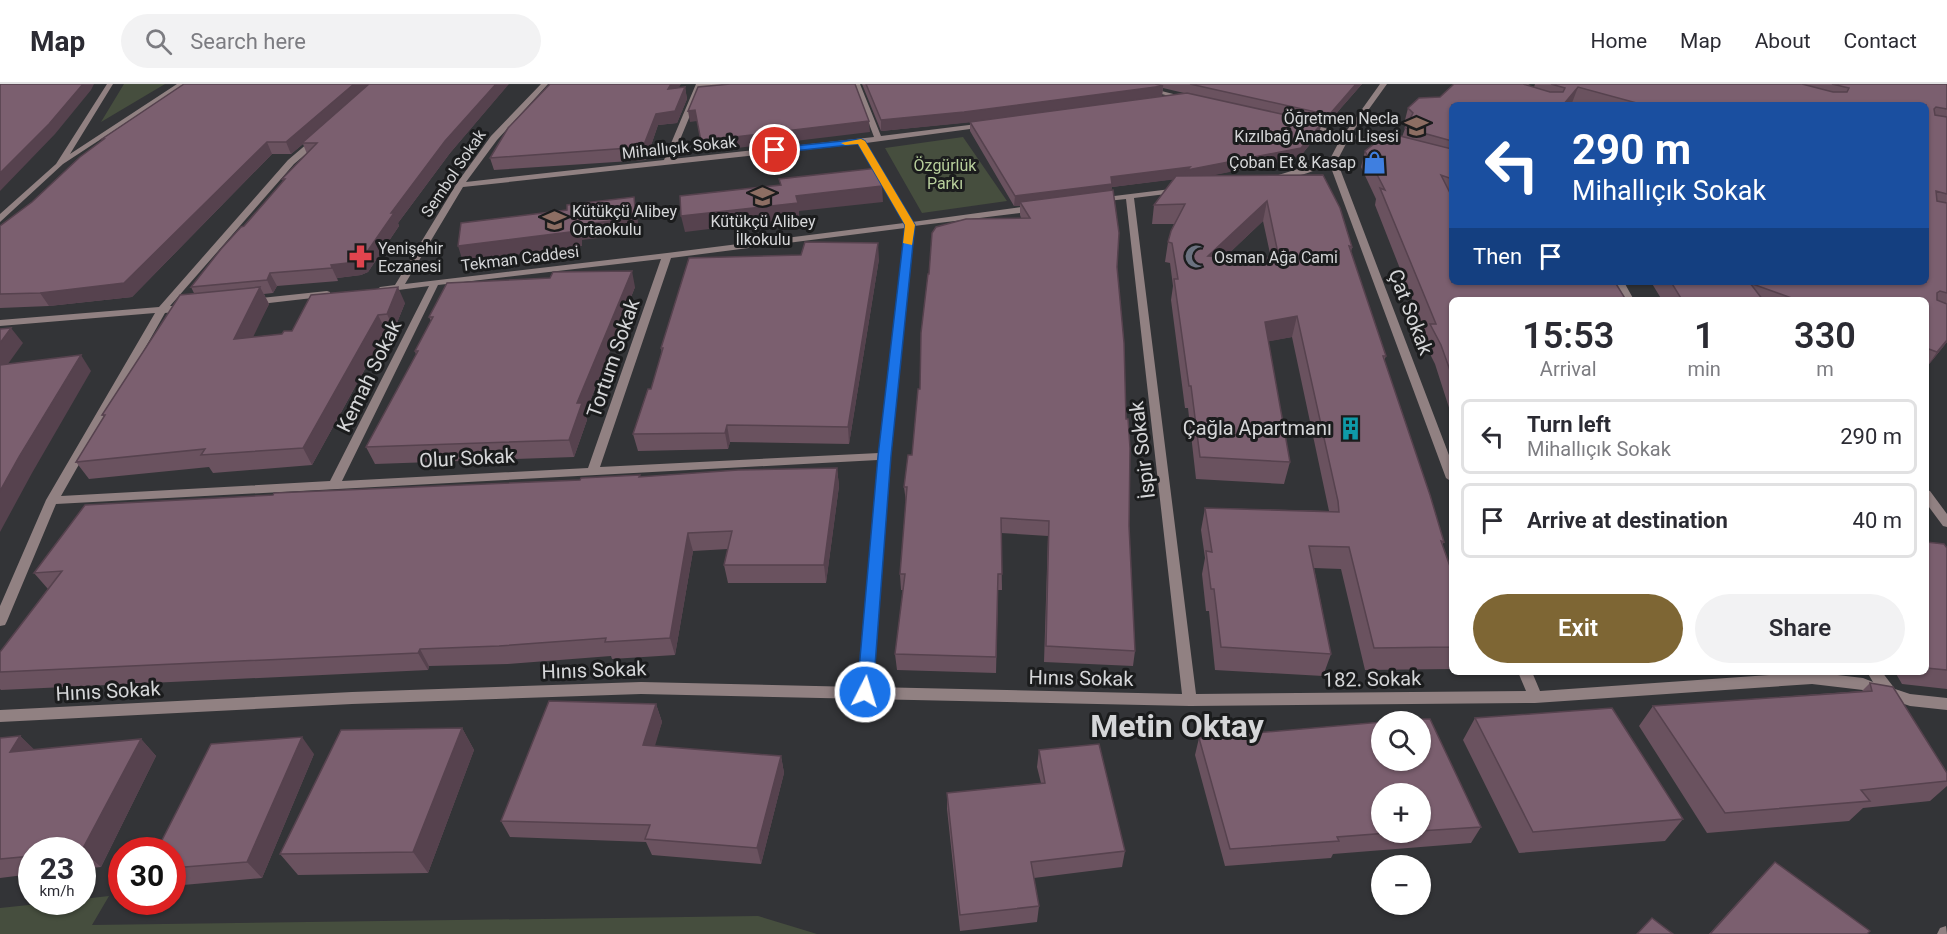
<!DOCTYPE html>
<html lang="en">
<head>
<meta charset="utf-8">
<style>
  body { margin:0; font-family:Roboto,sans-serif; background:#f2f2f3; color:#2b2b33; height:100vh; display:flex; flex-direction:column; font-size:22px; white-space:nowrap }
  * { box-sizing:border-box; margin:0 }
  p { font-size:20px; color:#7c7c81 }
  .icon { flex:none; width:33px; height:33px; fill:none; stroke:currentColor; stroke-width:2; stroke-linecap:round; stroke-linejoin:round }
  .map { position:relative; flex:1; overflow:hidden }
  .drawer { position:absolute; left:1449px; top:213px; width:480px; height:378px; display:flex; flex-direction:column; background:#fff; border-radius:9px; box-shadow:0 2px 4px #0004 }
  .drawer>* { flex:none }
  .hud { position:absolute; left:1449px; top:18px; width:480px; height:183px; border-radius:9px; box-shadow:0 2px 4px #0004; background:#1a4fa0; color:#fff; overflow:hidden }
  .buttons { position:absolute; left:1371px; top:627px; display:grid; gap:12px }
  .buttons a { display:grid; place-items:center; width:60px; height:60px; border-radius:50%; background:#fff; box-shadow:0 2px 4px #0004; font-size:30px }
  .speed { position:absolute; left:18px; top:753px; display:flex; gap:12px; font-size:30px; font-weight:700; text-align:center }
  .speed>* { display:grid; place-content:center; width:78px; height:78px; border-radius:50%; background:#fff; box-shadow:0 2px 4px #0004; line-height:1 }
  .speed small { font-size:15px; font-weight:400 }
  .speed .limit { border:9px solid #d22; background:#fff; color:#111 }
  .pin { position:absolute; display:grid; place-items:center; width:51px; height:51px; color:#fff; margin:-26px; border:3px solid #fff; border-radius:50%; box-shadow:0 2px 6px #0007 }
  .me { position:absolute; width:66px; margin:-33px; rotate:5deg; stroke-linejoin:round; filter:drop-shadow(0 0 4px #0008) }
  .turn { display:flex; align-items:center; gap:21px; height:126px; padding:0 24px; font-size:27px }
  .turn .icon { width:78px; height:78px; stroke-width:2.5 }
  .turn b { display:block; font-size:42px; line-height:51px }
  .then { display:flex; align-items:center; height:57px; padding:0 24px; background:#0003; gap:12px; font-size:22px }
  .eta { display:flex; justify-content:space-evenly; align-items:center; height:102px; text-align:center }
  .eta b { font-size:36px; font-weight:600; line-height:42px }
  .primary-button { display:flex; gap:12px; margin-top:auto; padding:12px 24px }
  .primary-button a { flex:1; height:69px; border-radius:36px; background:#7e6634; color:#fff; font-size:24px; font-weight:600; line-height:69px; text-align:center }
  .primary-button a+a { background:#f2f2f3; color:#2b2b33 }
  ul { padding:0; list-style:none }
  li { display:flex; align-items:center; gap:18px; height:75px; margin:0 12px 9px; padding:0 12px; border:3px solid #e1e1e2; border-radius:9px }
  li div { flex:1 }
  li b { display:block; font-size:22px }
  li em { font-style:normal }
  header { display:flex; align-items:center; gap:36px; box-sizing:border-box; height:84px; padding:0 30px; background:#fff; border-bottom:2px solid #e1e1e2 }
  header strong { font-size:28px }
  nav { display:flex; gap:33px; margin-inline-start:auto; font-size:21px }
  .search { width:420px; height:54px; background:#f2f2f3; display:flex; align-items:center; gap:15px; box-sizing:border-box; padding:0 21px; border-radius:33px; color:#7c7c81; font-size:22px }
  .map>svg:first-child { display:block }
</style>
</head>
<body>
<header>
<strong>Map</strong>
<div class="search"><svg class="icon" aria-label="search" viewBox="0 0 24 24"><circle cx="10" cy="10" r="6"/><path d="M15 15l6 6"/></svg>Search here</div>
<nav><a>Home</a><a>Map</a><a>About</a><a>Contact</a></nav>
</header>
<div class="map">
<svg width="1947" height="850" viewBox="0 0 1947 850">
  <rect width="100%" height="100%" fill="#333437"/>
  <path fill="#464e3e" d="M124 0H165L101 38Z
    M963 53 1007 117 922 129 885 64Z
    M109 812 92 841 758 832 817 850H0V824L57 818H82L83 815Z"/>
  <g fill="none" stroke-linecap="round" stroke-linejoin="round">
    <path fill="#918182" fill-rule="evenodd" d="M107 0H113L70 70 177 0H185L63 80 0 138V130L56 80Z
      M541 0H548L497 56 466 98 664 76 696 0H726L701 5 672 75 874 53 854 0H860L881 52 985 39 989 41 985 43 866 59 912 138 1036 121 1040 124 1036 127 914 142 890 372 872 603 1182 610 1126 115 1098 118 1094 116 1098 114 1179 104H1182V108L1134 114 1196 610 1526 607 1518 588H1532L1540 607 1812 588 1863 594 1873 598 1867 588H1882L1895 605 1910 610 1947 614V626L1910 622 1863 606 1812 600 1535 619 1190 622 641 610 352 620 0 638V626L352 608 641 598 858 603 878 376 56 420 7 537 5 541 0 542V522L46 416 155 229 0 242V236L159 223 288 76 315 53H321V57L294 80 170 222H190V226L165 229 61 412 330 397 429 202 383 208 378 205 380 203 395 201 457 99 491 52ZM859 60 904 139 667 169 405 200 463 103ZM905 144 879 369 600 383 671 174ZM661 175 588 384 342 397 438 201Z
      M1122 0H1134L1189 14 1185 16Z
      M1380 0H1387L1351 50 1394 62 1390 64 1349 54 1337 77 1452 379V398L1446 394 1330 81C1317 85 1284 100 1272 93L1330 75 1342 52 1301 41 1305 39 1345 49Z
      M1614 198H1624L1634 216H1624Z
      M327 207 330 208V212L252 221 247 218 252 215Z
      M1926 406 1930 407 1947 430V443L1943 442 1926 419Z
      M1946 842 1947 850H1937L1940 844Z"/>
  </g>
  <path fill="#6a525f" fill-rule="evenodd" d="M862 0H1362L1326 41 1321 40 1319 49 1299 74 1208 92 1323 91 1352 163 1351 168 1386 272 1384 277 1444 458 1442 461 1452 488V585L1365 586 1341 485 1314 484 1331 570 1323 592 1215 586 1209 527H1206L1202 490 1205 474 1201 446 1205 424 1329 427 1292 253 1268 257 1290 378 1284 400 1196 395 1188 324H1185L1171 216 1173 202 1170 179 1165 178 1168 158 1174 140H1152L1154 121 1174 95 1112 103 1111 106 1117 183 1135 567 1133 582 1044 578 1048 452 1001 449 1002 506H998L996 589 897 586 895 570 903 506H901L900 490 906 418 904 403 912 371 920 305 929 190 1021 134 1020 131V122H1014L970 47V38L881 47ZM1163 4 1184 9 1162 12ZM1263 137 1271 174 1225 173Z
    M1454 0H1530L1528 1 1534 3 1535 0H1947V258L1926 284V216H1662L1651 198H1926V21H1580L1572 19 1452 21V333L1435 280 1424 258 1426 251 1375 121 1376 115 1361 83 1365 67 1398 58 1402 53 1406 42 1404 40 1408 24 1440 13Z
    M506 3 450 69 398 139 399 142 368 188 361 191 337 194 338 197 277 202 273 209 264 210 269 220 252 253 282 250 292 247 405 219 394 246 386 247 312 381 213 389 209 383 89 395 76 378 104 333 102 331 194 209 191 203 283 97 282 95 307 70 303 60 291 70H272L132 213 49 222 0 224V142L32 118 102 57V55Z
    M685 3 687 15 677 39 658 41 646 76 494 86 490 74 678 4Z
    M879 175 849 360 730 358 728 365 638 367 633 350 651 305 662 270 661 264Z
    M635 203 585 330 587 336 574 373 375 380 366 363 416 271 415 267 431 237 429 233Z
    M837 384 839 402 826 499H728L724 481 728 465 693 467 675 571 612 575 611 572 508 580 429 582 428 586 1 606 0 605V568L48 505 34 489 640 393Z
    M1926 458 1947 464V605L1902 600 1895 588H1926Z
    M1870 599 1947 689V702L1930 717 1863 724 1849 737 1707 749 1639 642 1653 622 1862 607Z
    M656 620 662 638 654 662 781 672 784 689 761 780 652 771 646 758 510 753 501 737Z
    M1475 634 1683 735 1665 757 1519 769 1463 656Z
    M1424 635H1430L1481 743 1471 759 1333 770 1331 774 1225 782 1195 671 1199 654 1382 638V676H1420V638H1391ZM1382 710H1420V748H1382Z
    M462 644 474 666 428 789 298 791 280 770Z
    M20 652 34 666 141 655 156 672 101 783 82 785V766H32V790L0 794V654Z
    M1039 666 1125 767 1122 783 1034 794 1039 822 1037 838 960 847 947 725V709L1041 699 1037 683Z
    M314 670 262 794 172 802V766Z
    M1775 778 1867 850H1709L1759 795Z"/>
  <path fill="#56424e" d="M83 0H94L91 6 55 50 0 107V89Z
    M354 0H372L302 59 303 60 291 70 286 58Z
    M496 0H509L450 69 398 139 399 142 368 188 361 191 337 194 338 197 332 184 331 181 391 129 445 57Z
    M671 0H681L671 17 668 5Z
    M1356 0H1362L1326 41 1329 31Z
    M1163 2 1162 12 964 39 881 47V36Z
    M685 3 687 15 677 39 658 41 646 76 643 63 656 30Z
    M1578 3 1572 19 1571 21H1563Z
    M695 26 697 37 690 38 688 27Z
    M869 37 870 48 703 68 701 57Z
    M1322 39 1319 49 1299 74 1185 97 1186 94 1112 103 1111 110 1020 118V122H1014L1015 112 1111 93Z
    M267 58 272 70 132 213 49 222 40 209Z
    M882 102 883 118 799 127V134L685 148 681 132 796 112Z
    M634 113 637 128 639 149 582 156V162L463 178 458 162 577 141Z
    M1267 117 1263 137 1204 193 1208 172Z
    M878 159 879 175 849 360 848 343Z
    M632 187 635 203 585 330 587 336 574 373 569 356 577 319Z
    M270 189 277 202 273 209 267 196Z
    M260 203 269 220 244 272 234 255Z
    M398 203 405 219 394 246 387 230Z
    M378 231 386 247 312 381 303 364Z
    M1297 232 1292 253 1260 259 1265 238Z
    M11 244 23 259 0 291V259Z
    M1947 256V258L1926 284 1937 268Z
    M81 271 91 287 32 389 0 448V407L19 373Z
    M727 341 730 358 728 365 725 349Z
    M837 384 839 402 826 499 824 481Z
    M688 449 693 467 675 571 670 554Z
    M420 565 429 582 428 586 418 569Z
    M656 620 662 638 650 679 643 661Z
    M462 644 474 666 428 789 413 768Z
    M20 652 38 669 10 668Z
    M302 653 314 670 262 794 247 778Z
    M141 655 156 672 101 783 82 766Z
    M781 672 784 689 761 780 757 764Z"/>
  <path fill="#7b5f6f" stroke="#56424e" stroke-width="1.5" fill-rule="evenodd" d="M0 0H83L49 40 0 89Z
    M184 0H354L286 58H267L124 199 40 209 0 210V142L32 118 80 73 104 55H102Z
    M369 0H496L445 57 391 129H394L362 175 356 178 331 181 332 184 270 189 267 196 191 203 221 165 241 143 244 142 285 95H282L317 59H302Z
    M550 0H671L668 5 685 3 675 27 656 30 643 63 490 74 508 44Z
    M730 0H855L869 37 701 57 695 26 688 27 698 3Z
    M866 0H1155L1163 2 964 28 881 36Z
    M1190 0H1356L1329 31Z
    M1454 0H1523L1550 8H1563L1565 4 1551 0H1802L1833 8H1847L1849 4 1832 0H1947V25L1936 23 1934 25 1935 31 1947 33V110L1936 107 1937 117 1947 119V209L1940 207 1937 209V216L1947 220V256L1937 268 1926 264V216H1797L1750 199 1763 216H1682L1671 198H1884L1889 200H1904L1906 198H1926V21H1644L1578 3 1563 21H1452V57L1405 44 1413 29 1408 24 1419 14 1440 13Z
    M1187 9 1322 39 1301 64 1187 86 1190 83 1111 93 1112 100 1015 112 970 38Z
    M1400 52 1452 65V95L1441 91 1452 113V198H1615L1626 216H1452V292L1441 261 1430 240H1436L1380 104 1385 106 1365 67 1383 53 1398 58Z
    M878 84 882 102 796 112 798 119 681 132 680 112 781 101 779 95Z
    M1323 91 1340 124 1352 163 1349 162 1386 272H1383L1430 411 1444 458 1441 457 1452 488V563L1374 564 1349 463 1309 462 1331 570 1221 563 1214 505H1211L1206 467 1212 468 1205 424 1339 428 1338 417 1297 232 1265 238 1290 378 1200 373 1191 302H1189L1174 195H1178L1172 159 1168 158 1171 147 1185 120 1154 121 1176 92ZM1267 117 1279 174 1208 172Z
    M1113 106 1119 149 1117 183 1124 259 1126 335H1128L1130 364 1129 442 1135 567 1046 562 1049 437 1001 434 1002 490H998L996 573 895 570 905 490H900L907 403H904L908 371H912L918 305H920L921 249 928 190H929L932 149 936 143 966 135 1030 134 1020 118Z
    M634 113 636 134 577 141 578 147 458 162 461 139 567 126V121Z
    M805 158 878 159 848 343 727 341 725 349 633 350 648 305H651L663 264H661L689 174 801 171Z
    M632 187 577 319H582L569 356 366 363 418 267H415L433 233H429L447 199 550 194 553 188Z
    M260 203 234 255 282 250 284 247H292L311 211 398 203 387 230 378 231 303 364 201 371 205 365 76 378 105 331H102L180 211Z
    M11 244 0 259V245Z
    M81 271 19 373 0 407V281Z
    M837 384 824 481H724L732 447 688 449 670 554 605 558 606 554 499 562 420 565 418 569 0 588V568L62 487 34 489 85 421 273 411 274 409 580 396 581 394 640 391 639 393 738 386Z
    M1926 458 1944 460 1947 464V586L1926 584Z
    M1870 599 1893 603 1947 689V697L1861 706 1870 717 1725 729 1653 622 1872 607Z
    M549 617 656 620 643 661 781 672 757 764 645 755 650 741 501 737Z
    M1612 624 1683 735 1533 748 1475 634Z
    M1424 635H1430L1481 743 1420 747V710H1382V748H1401L1337 753 1339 757 1230 765 1199 654 1382 638V676H1420V638H1391Z
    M462 644 413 768 280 770 341 646Z
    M20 652 10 668 141 655 82 766H32V772L0 775V654Z
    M302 653 247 778 172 784V766H157L211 660Z
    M1099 660 1125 767 1031 778 1039 822 960 831 947 709 1045 699 1039 666Z
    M1775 778 1870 847 1867 850H1710Z
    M1652 834 1673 850H1637Z"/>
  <path fill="#1a73e8" stroke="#114b97" stroke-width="1.5" d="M861 55 865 57 915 141 891 372 873 608 870 613 865 614 859 613 857 608 878 372 905 141 858 60 775 69 770 66 775 64Z"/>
  <path fill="#f59e0b" d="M861 55 865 57 915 141 912 161 903 159 905 141 858 60 845 61 841 59Z"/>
  <defs>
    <symbol id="school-bare" viewBox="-9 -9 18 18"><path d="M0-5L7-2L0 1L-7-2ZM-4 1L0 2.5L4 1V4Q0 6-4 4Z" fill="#8d6e63" stroke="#1b1c1d" stroke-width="2.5" paint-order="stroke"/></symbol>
    <symbol id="shop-bare" viewBox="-9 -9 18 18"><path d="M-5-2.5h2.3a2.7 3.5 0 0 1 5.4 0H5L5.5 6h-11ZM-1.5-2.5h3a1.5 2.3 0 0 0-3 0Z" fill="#3f7fe0" stroke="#1b1c1d" stroke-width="2.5" paint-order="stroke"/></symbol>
    <symbol id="pharmacy-bare" viewBox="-9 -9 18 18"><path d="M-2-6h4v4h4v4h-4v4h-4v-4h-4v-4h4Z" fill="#e0444e" stroke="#1b1c1d" stroke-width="2.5" paint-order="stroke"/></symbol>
    <symbol id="mosque-bare" viewBox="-9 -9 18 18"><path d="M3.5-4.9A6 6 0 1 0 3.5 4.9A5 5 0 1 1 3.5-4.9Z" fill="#6b7280" stroke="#1b1c1d" stroke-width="2.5" paint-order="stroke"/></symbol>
    <symbol id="building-bare" viewBox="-9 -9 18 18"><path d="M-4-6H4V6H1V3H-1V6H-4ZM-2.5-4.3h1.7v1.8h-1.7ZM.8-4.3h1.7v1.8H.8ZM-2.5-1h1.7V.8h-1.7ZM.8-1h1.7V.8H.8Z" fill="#0f9aa8" stroke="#1b1c1d" stroke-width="2.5" paint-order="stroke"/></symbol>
  </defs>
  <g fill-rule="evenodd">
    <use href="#school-bare" x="1400" y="26" width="33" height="33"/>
    <use href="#shop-bare" x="1358" y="62" width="33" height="33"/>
    <use href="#school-bare" x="746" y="96" width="33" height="33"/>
    <use href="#school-bare" x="538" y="120" width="33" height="33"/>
    <use href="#pharmacy-bare" x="344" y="156" width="33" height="33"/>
    <use href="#mosque-bare" x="1180" y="156" width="33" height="33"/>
    <use href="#building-bare" x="1334" y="328" width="33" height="33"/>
  </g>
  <g text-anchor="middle" stroke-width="6" stroke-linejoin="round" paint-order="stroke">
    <g font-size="16" fill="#d5d6d8" stroke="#1b1c1d" text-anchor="start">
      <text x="1399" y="40" text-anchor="end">Öğretmen Necla<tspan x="1399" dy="18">Kızılbağ Anadolu Lisesi</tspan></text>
      <text x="1356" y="84" text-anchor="end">Çoban Et &amp; Kasap</text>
      <text x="572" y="133">Kütükçü Alibey<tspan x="572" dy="18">Ortaokulu</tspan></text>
      <text x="763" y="143" text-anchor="middle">Kütükçü Alibey<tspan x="763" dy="18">İlkokulu</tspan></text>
      <text x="378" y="170">Yenişehir<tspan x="378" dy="18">Eczanesi</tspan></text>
      <text x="1214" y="179">Osman Ağa Cami</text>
    </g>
    <g font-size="16" fill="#d5d6d8" stroke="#1b1c1d">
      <text transform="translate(679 63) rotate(-6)" y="6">Mihallıçık Sokak</text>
      <text transform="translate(453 89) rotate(-56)" y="6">Sembol Sokak</text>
      <text transform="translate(520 174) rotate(-7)" y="6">Tekman Caddesi</text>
    </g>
    <g font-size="16" fill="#b7ce9b" stroke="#1b1c1d">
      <text x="945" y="87">Özgürlük<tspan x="945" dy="18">Parkı</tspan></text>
    </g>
    <g font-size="20" fill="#d5d6d8" stroke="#1b1c1d">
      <text transform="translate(1411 228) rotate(69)" y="7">Çat Sokak</text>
      <text transform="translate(613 274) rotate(-71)" y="7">Tortum Sokak</text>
      <text transform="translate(369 292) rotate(-64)" y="7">Kemah Sokak</text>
      <text transform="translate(1142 366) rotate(-97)" y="7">İspir Sokak</text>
      <text transform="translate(467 374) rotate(-3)" y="7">Olur Sokak</text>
      <text transform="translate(594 586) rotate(-2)" y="7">Hınıs Sokak</text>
      <text transform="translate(1081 594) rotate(1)" y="7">Hınıs Sokak</text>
      <text transform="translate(1372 595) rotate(-1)" y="7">182. Sokak</text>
      <text transform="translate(108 607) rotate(-3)" y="7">Hınıs Sokak</text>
    </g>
    <g font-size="20" fill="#d5d6d8" stroke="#1b1c1d" text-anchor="end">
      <text x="1332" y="351">Çağla Apartmanı</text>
    </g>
    <g font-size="32" font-weight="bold" fill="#d5d6d8" stroke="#1b1c1d">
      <text x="1177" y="653">Metin Oktay</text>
    </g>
  </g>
</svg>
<div class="buttons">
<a><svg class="icon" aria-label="search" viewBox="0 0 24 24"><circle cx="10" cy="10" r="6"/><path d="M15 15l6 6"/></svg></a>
<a>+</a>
<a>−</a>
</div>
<div class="speed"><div>23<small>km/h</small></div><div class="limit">30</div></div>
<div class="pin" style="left:775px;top:66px;background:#d93025"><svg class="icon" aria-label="arrive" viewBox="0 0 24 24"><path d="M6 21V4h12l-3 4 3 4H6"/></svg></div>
<svg class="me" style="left:865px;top:608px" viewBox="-20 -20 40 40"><circle r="17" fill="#1a73e8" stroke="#fff" stroke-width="3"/><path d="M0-11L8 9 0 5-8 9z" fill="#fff"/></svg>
<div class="hud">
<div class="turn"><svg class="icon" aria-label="left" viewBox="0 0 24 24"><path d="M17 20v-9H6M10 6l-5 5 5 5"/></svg><div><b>290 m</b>Mihallıçık Sokak</div></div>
<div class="then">Then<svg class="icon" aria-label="arrive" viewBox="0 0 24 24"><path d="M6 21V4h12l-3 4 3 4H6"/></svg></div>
</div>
<section class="drawer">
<div class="eta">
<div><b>15:53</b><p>Arrival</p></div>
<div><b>1</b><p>min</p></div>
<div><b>330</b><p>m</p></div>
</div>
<ul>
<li><svg class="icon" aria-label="left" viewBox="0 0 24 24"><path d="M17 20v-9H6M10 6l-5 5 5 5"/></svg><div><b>Turn left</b><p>Mihallıçık Sokak</p></div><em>290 m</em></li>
<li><svg class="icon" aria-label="arrive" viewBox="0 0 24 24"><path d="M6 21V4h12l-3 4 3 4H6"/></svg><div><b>Arrive at destination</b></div><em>40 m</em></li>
</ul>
<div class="primary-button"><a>Exit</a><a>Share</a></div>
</section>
</div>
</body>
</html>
